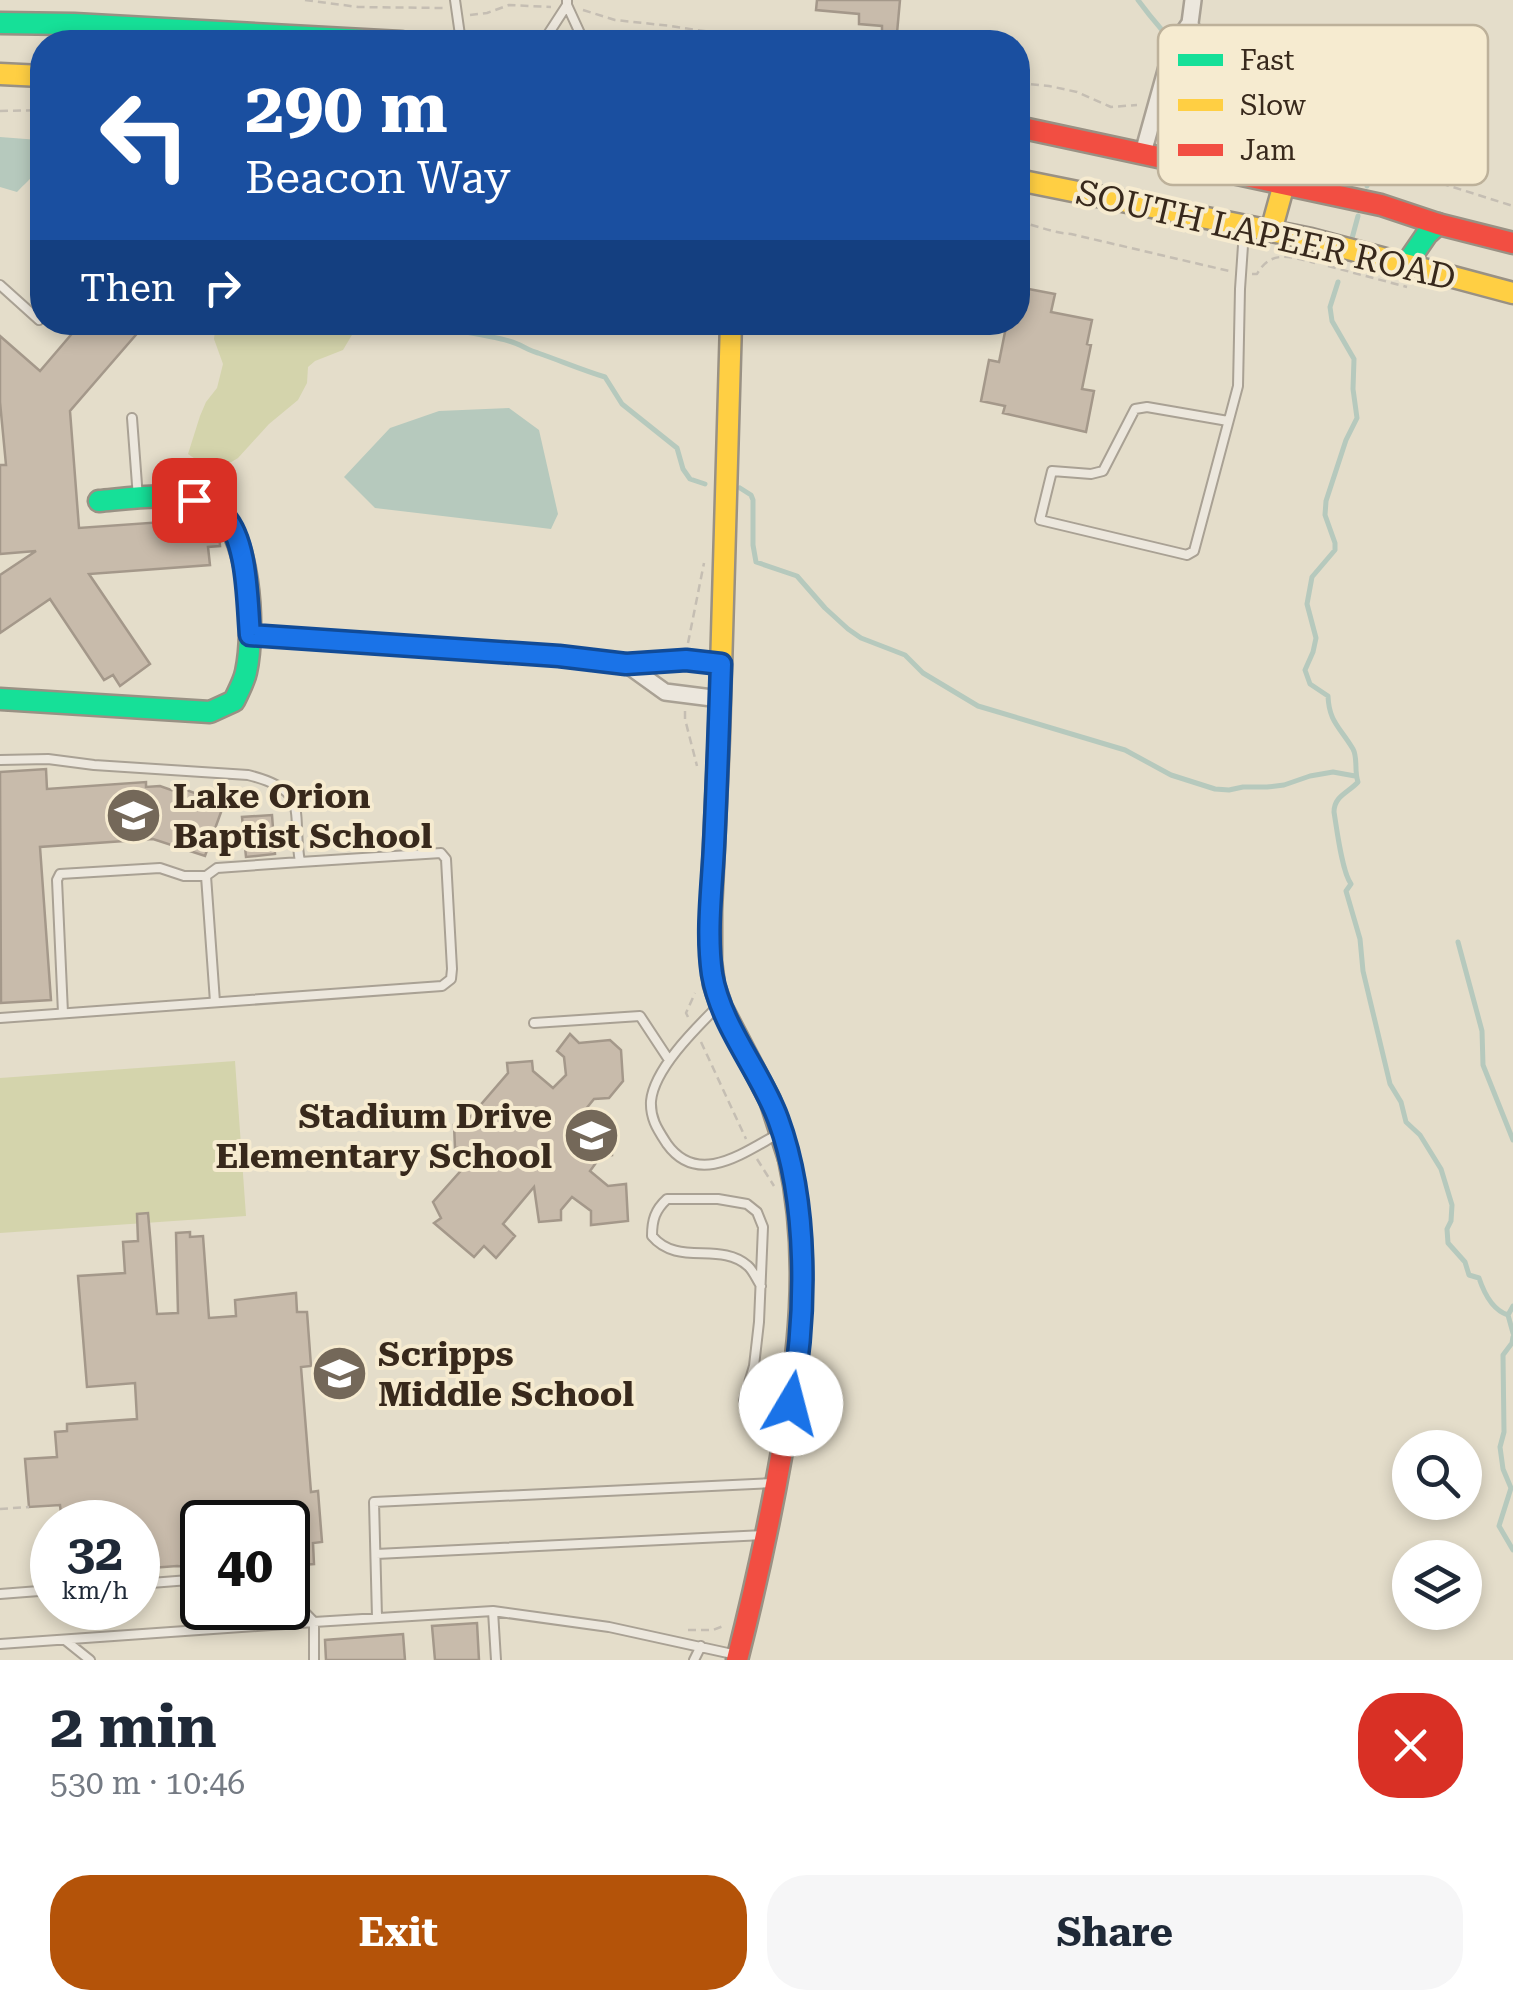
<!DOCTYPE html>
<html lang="en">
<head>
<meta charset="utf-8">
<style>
  body { margin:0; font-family:"Roboto Serif",serif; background:#f6f6f7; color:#1f2937; height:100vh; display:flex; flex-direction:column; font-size:38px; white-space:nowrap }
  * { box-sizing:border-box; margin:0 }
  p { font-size:32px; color:#747a83 }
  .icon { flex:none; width:55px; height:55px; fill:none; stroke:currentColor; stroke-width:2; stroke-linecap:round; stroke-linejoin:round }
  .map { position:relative; height:1660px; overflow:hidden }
  .panel { display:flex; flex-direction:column; background:#fff; flex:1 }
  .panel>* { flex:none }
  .top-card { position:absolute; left:30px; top:30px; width:1000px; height:305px; border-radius:40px; box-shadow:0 5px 15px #0003; background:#1a4fa0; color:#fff; overflow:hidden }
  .controls { position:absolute; left:1392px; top:1430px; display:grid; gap:20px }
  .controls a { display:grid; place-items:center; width:90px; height:90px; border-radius:50%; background:#fff; box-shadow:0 5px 15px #0003; font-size:50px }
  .speed { position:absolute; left:30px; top:1500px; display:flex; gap:20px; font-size:50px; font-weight:700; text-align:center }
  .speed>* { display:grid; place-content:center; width:130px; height:130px; border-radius:50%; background:#fff; box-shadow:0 5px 15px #0003; line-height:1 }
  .speed small { font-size:25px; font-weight:400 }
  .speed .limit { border:5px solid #111; border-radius:15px; background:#fff; color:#111 }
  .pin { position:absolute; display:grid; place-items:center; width:85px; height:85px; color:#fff; margin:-42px; border-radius:20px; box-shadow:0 5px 15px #0006 }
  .me { position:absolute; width:110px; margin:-55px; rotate:8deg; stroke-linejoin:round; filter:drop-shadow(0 0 8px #0008) }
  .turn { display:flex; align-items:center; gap:35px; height:210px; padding:0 50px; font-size:45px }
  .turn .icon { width:130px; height:130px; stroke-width:2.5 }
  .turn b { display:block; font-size:70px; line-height:85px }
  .then { display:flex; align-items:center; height:95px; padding:0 50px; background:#0003; gap:20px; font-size:38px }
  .round { display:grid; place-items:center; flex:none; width:105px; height:105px; border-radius:40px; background:#f6f6f7 }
  .head { display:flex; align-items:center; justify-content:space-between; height:170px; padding:0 50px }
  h1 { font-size:60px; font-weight:700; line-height:75px }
  .primary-button { display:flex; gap:20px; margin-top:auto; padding:20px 50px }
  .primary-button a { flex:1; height:115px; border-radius:40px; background:#b45309; color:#fff; font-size:40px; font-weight:700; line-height:115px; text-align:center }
  .primary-button a+a { background:#f6f6f7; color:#1f2937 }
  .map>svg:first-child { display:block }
</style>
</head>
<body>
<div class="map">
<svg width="1513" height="1660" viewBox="0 0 1513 1660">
  <rect width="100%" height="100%" fill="#e4ddca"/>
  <path fill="#d4d4ac" d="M216 322 359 323 343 350 315 361 308 367 307 383 298 400 269 424 238 458 223 467H207L188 454 200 416 206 402 217 388 223 364 214 339Z
    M235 1061 246 1216 0 1233V1078Z"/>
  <path fill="#b6c9bd" d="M0 137 39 140C45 170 36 172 17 192L0 187Z
    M509 408 539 430 558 514 551 529 375 508 344 477 390 428 439 411Z"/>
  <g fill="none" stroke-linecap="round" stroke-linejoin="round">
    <path stroke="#b6c9bd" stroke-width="5" d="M1138 0C1154 22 1172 42 1191 61
      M1199 69 1206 76 1257 99 1305 116 1327 115 1339 122 1378 134 1379 140
      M1379 140 1388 135 1461 146 1483 145
      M1378 151 1379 140
      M1367 186 1371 173
      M1351 242 1358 216
      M1338 282 1330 307 1332 321 1354 359 1353 389 1357 418 1346 440 1326 501 1325 515 1335 543V550L1312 577 1307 604 1316 638 1313 652 1305 670 1310 684 1328 696C1329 722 1340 727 1353 749 1358 758 1354 771 1358 782 1348 793 1334 796 1334 812 1337 830 1342 872 1351 884L1346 891 1360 939 1363 971 1390 1084 1401 1102 1406 1122 1420 1135 1441 1169 1452 1205 1451 1221 1447 1229 1448 1243 1465 1262 1469 1275 1479 1278C1484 1293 1492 1310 1508 1315
      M416 322C447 331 479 332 509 341 520 344 528 350 538 353 561 361 582 370 605 377L622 404 677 448 683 469 690 479 705 484
      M740 488 751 495 753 500V545L756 562 797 576 825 608 848 629 861 638 905 655 923 673 978 706 1125 750 1171 775 1215 789 1229 790 1243 787H1267L1284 785 1310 776 1333 772 1355 776
      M1458 942 1482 1031 1483 1065 1513 1140
      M1513 1306 1508 1315 1513 1333
      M1513 1337 1512 1343 1503 1355 1504 1432 1500 1447 1503 1469 1511 1488 1499 1526 1513 1550"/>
  </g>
  <path fill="#c8bbab" stroke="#a4988a" stroke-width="2.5" d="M817 0H900L897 33 882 32V26L859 24V14L816 10Z
    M1018 287 1055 294 1051 312 1092 320 1087 344 1091 345 1082 389 1094 391 1086 432 1003 413 1005 406 981 401 989 360 999 362 1007 322H1018Z
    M82 322H147L70 411 79 528 205 519 207 528H216L219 533 220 546 208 547 210 565 89 574 150 664 120 686 113 675 104 680 50 599 0 633V575L36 551 0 554V465H6L0 402V336L40 371Z
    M46 769 47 789 146 782V787L160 786 174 791 176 786 224 804 205 856 153 839 40 847 51 1000 1 1003 0 772Z
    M272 815 275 854 246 857 242 817Z
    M570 1034 579 1043 610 1040 621 1050 623 1081 609 1098 594 1099 581 1115 601 1131H611L612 1155 601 1156 590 1171 608 1186 626 1184 628 1221 591 1225V1211L572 1197 561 1210V1220L539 1222 534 1187 503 1224 515 1236 496 1258 484 1246 474 1257 434 1223 441 1218 433 1202 482 1147 455 1148 454 1125 464 1124 508 1073 507 1063 532 1061 533 1071 553 1088 566 1075 564 1057 557 1051Z
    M148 1213 157 1314 178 1313 176 1233 190 1232V1237L203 1236 209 1318 236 1316 235 1300 296 1293 297 1312H307L311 1366 301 1367 311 1492 318 1491 322 1542 313 1543 314 1564 288 1566V1522H202V1568L177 1566 138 1569V1522H62L60 1505 29 1507 25 1459 57 1457 55 1432 67 1431V1424L137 1419 135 1383 87 1387 78 1276 125 1273 123 1242 138 1241 137 1214Z
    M477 1623 479 1660H435L432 1626Z
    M403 1634 405 1660H326L325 1640Z"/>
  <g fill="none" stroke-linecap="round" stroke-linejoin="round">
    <defs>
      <path id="lane" d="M455 0 461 42
        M567 0V5L584 42
        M543 42 567 5
        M0 285 39 320
        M132 418 138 498
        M1228 421 1147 407 1135 409 1103 471 1091 474 1052 471 1040 520 1187 555 1194 551 1238 386 1240 289 1244 231
        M0 760 48 759 94 765 248 775C312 791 291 812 300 862L441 853 446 859 452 969 451 979 442 986 0 1018
        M206 876 215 1002
        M718 1006C696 1028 654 1069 651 1101 650 1119 658 1130 667 1144 698 1187 743 1153 778 1134
        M63 1013 57 880 60 874 160 868 184 876H206L217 868 300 862
        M534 1023 640 1016 669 1060
        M761 1286C757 1280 753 1270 748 1266 720 1241 678 1267 652 1236 652 1220 655 1210 667 1199H718L747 1204 757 1212 763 1227 759 1322 754 1366 744 1400C755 1422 758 1425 782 1431
        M376 1554 766 1535
        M138 1584 202 1579
        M0 1594 52 1590
        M288 1595 314 1622 493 1611 609 1627 737 1655
        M493 1611 496 1660
        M377 1617 374 1502 774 1483
        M65 1640 90 1660
        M0 1644 314 1622V1660
        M694 1660 701 1646"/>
      <path id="street" d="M1190 23 1193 0
        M1143 153 1172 49 1190 23 1198 56 1174 160
        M251 635 559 656 626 664 686 661 721 664
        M626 664 665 692 720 699"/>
      <path id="fast" d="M0 23 74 24 401 42
        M1407 263 1427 234 1438 224
        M0 699 210 712 234 701C238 692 244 682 246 672 255 632 252 523 208 505 175 491 133 498 99 501"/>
      <path id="slow" d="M0 74 42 76
        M1018 180 1311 239 1513 293
        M1271 231 1284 184
        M731 322 719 738 711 911V961L714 985 722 1008 770 1100 789 1159"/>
      <path id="jam" d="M1018 127 1381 205 1438 224 1513 243
        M737 1660C754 1593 769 1525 781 1457 799 1358 811 1258 789 1159"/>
    </defs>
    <use href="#lane" stroke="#a9a194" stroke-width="12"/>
    <use href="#street" stroke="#a9a194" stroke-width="20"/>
    <use href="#fast" stroke="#999184" stroke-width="25"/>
    <use href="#slow" stroke="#999184" stroke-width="25"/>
    <use href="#jam" stroke="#999184" stroke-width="25"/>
    <path stroke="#c5beb3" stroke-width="2.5" stroke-dasharray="8 5" stroke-linecap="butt" d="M305 0 358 7 443 8
      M583 10 615 20 671 26 775 42
      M470 15 487 13 509 5 551 7
      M1018 83 1049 86 1077 92 1111 107 1137 105
      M0 111 42 110
      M1203 118C1309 140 1411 174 1513 206
      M1018 222C1037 225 1052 233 1071 234L1229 271
      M1328 266 1407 287
      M1252 274H1257C1271 249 1291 257 1315 263
      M688 643 704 563
      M685 711V719L697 766
      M688 1017 686 1013 695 993
      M701 1042 746 1139
      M757 1159 774 1186
      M0 1509 29 1507
      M688 1630H713L726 1625"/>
    <use href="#lane" stroke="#ece7dd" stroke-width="8"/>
    <use href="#street" stroke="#ece7dd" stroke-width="15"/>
    <use href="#fast" stroke="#16e098" stroke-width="20"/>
    <use href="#slow" stroke="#ffcf43" stroke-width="20"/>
    <use href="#jam" stroke="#f24e42" stroke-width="20"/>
  </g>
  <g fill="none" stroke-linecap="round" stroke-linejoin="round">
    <defs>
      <path id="route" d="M194 500C203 504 216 507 222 514 248 538 247 601 250 635L559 656 626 664 686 660 721 664C719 724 717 785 714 846 712 888 706 932 712 974 721 1027 760 1070 778 1119 809 1203 807 1316 791 1404"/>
    </defs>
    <use href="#route" stroke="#114b97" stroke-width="25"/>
    <use href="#route" stroke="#1a73e8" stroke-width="18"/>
  </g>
  <defs>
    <symbol id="school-disc" viewBox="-11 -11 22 22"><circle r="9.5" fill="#746859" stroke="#f6ebd0"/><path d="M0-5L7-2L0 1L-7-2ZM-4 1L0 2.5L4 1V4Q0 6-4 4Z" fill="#fff"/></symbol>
  </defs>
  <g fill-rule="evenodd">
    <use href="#school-disc" x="102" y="784" width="63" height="63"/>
    <use href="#school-disc" x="560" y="1104" width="63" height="63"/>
    <use href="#school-disc" x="308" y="1342" width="63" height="63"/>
  </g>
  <g text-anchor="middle" stroke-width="8" stroke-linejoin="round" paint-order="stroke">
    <g font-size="35" fill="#38291c" stroke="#f6ebd0">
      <text transform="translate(1266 235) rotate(13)" y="12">SOUTH LAPEER ROAD</text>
    </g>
    <g font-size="35" font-weight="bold" fill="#38291c" stroke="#f6ebd0" text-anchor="start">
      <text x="173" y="808">Lake Orion<tspan x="173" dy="40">Baptist School</tspan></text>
      <text x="552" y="1128" text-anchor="end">Stadium Drive<tspan x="552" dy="40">Elementary School</tspan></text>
      <text x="378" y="1366">Scripps<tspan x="378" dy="40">Middle School</tspan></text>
    </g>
  </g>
  <rect x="1158" y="25" width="330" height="160" rx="15" fill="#f6ebd0" stroke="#bdb19a" stroke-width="2.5"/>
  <rect x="1178" y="54" width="45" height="12" fill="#16e098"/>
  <rect x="1178" y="99" width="45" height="12" fill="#ffcf43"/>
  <rect x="1178" y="144" width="45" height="12" fill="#f24e42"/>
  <g font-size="28" fill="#38291c">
    <text x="1240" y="70">Fast</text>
    <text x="1240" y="115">Slow</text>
    <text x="1240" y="160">Jam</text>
  </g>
</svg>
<div class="controls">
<a><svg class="icon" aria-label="search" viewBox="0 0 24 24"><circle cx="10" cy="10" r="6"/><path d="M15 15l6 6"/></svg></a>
<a><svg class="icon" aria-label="layers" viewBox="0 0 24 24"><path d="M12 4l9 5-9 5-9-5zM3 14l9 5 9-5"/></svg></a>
</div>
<div class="speed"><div>32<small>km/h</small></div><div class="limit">40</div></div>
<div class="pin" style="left:194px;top:500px;background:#d93025"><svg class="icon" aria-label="arrive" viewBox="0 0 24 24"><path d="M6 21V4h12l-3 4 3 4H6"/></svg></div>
<svg class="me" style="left:791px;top:1404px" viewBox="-20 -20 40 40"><circle r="19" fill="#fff"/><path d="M0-13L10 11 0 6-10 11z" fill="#1a73e8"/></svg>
<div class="top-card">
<div class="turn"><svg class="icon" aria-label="left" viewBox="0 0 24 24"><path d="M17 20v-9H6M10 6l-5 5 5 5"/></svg><div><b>290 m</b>Beacon Way</div></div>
<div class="then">Then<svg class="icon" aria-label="right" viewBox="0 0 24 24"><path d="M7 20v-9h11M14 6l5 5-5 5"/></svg></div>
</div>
</div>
<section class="panel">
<div class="head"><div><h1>2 min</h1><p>530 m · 10:46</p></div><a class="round" style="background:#d93025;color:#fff"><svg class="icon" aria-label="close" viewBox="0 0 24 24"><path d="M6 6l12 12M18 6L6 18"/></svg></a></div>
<div class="primary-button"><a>Exit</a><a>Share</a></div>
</section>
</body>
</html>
